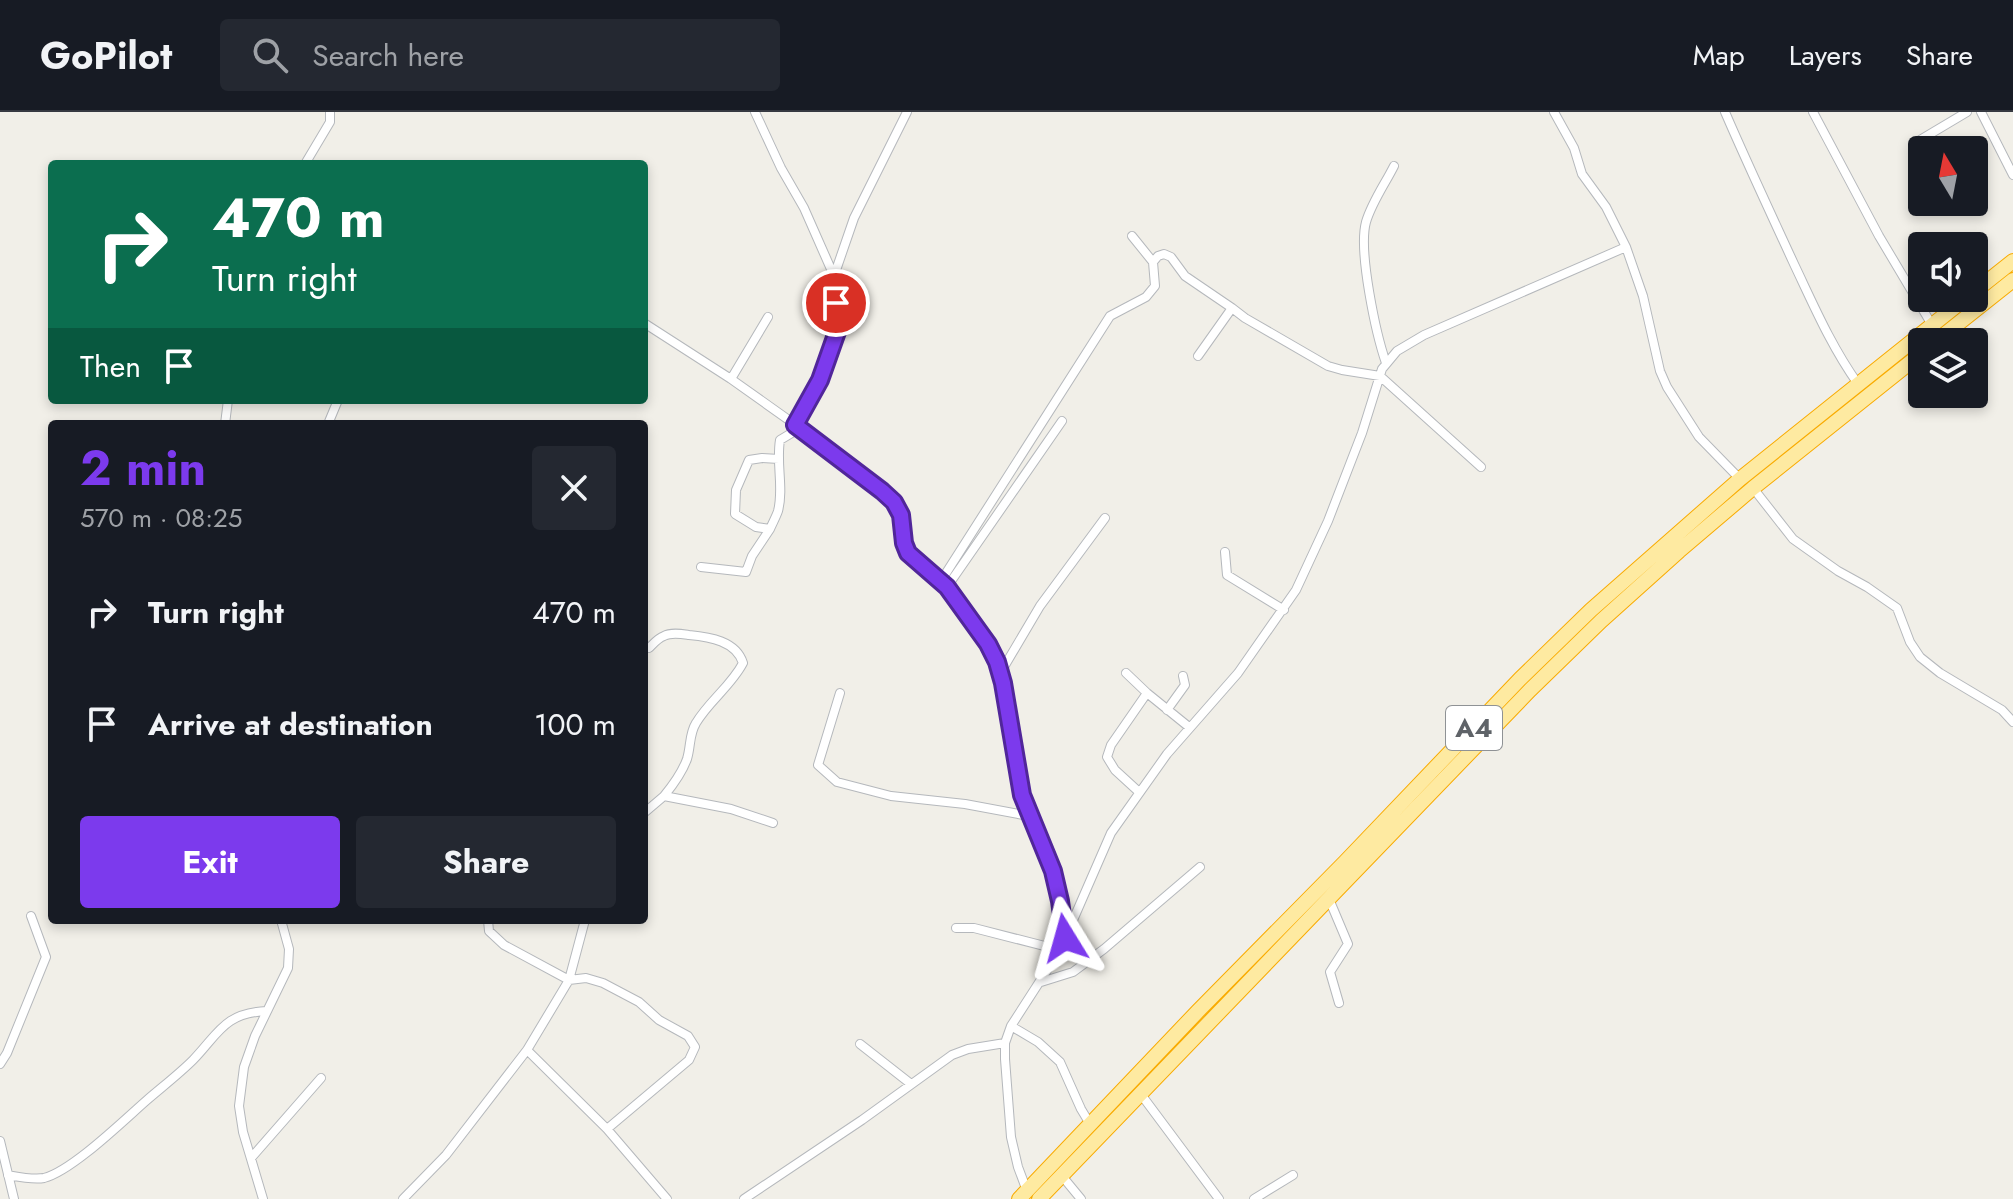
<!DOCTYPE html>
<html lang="en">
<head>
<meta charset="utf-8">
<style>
  body { margin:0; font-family:Jost,sans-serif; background:#242831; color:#f1f3f6; height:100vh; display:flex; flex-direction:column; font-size:30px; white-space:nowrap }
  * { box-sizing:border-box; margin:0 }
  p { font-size:26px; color:#9ea1a6 }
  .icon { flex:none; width:44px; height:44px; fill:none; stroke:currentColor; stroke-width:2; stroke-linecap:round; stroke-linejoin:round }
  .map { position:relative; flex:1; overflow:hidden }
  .sheet { position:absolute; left:48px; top:308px; width:600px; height:504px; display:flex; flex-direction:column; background:#171b24; border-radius:8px; box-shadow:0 4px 12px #0003 }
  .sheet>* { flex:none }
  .banner { position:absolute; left:48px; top:48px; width:600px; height:244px; border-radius:8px; box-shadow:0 4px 12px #0003; background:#0b6e4f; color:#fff; overflow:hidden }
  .needle { width:52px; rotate:350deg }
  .fabs { position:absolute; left:1908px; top:24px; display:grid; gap:16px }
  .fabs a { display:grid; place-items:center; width:80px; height:80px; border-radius:8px; background:#171b24; box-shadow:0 4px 12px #0003; font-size:40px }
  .pin { position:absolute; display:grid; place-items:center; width:68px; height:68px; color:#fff; margin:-34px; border:4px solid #fff; border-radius:50%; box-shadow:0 2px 8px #0007 }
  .me { position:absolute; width:88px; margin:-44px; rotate:352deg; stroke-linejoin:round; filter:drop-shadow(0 0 6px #0008) }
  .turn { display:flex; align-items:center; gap:28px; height:168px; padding:0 32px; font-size:36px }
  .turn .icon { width:104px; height:104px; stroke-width:2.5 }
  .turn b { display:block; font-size:56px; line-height:68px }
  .then { display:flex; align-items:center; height:76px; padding:0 32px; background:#0003; gap:16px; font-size:30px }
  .round { display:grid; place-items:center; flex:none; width:84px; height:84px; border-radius:8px; background:#242831 }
  .headline { display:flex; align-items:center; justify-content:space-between; height:136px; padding:0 32px }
  h1 { font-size:48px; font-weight:700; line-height:60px; color:#7c3aed }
  .action { display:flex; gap:16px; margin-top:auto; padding:16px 32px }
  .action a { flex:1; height:92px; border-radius:8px; background:#7c3aed; color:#fff; font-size:32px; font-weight:700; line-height:92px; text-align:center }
  .action a+a { background:#242831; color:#f1f3f6 }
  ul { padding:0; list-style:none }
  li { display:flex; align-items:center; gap:24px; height:112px; padding:0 32px }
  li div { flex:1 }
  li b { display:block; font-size:30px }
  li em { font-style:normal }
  header { display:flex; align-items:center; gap:48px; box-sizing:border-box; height:112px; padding:0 40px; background:#171b24; border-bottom:2px solid #363941 }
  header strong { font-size:38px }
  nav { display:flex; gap:44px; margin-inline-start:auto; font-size:28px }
  .search { width:560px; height:72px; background:#242831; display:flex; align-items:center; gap:20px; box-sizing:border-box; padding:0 28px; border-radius:8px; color:#9ea1a6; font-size:30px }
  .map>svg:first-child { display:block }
</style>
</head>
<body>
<header>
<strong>GoPilot</strong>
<div class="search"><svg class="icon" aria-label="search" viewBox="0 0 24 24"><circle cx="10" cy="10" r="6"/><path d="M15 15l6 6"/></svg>Search here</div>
<nav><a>Map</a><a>Layers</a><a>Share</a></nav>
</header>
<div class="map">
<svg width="2013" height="1087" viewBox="0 0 2013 1087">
  <rect width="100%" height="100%" fill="#f1efe8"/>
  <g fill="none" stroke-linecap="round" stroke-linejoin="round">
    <defs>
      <path id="minor" d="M755 0 781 56 804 96 834 164 838 217 820 268 795 313
        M1554 0 1574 36 1582 62 1606 95 1626 135 1643 184 1660 259 1667 275 1699 325 1740 367
        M1725 0C1747 51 1771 102 1794 152 1814 194 1831 234 1858 272
        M1813 0 1879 124 1932 213
        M1981 0 2013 63
        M1915 31 1967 0
        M305 52 330 10V0
        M1153 150 1158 144 1164 142 1171 145 1185 164 1232 196
        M834 164 854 106 907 0
        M644 211 731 267 800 316 894 390 901 403 904 431 908 441 947 475 974 511 997 550 1003 571 1022 683 1053 759 1060 789 1065 825
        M1198 244 1232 196 1245 206 1328 254 1342 258 1380 264 1481 355
        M1386 251C1376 222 1358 139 1366 110 1372 90 1385 72 1394 54
        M731 267 768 205
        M225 312 228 288
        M328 312 338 288
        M779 347 762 346 749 348 736 378 735 402 756 415 770 417C772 412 776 405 778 399 784 376 776 352 780 328L800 316
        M1753 376 1793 427 1838 459 1867 475 1897 496 1910 530 1920 545 1940 561 2002 598 2013 610
        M1225 440 1227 463 1284 498
        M701 455 746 460 752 444 770 417
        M941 469 1110 204 1146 185 1155 174 1153 150 1132 124
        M947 475 1062 309
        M649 536C653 532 658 526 664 524 671 520 682 522 689 523 710 525 736 529 743 551 731 574 709 589 696 611 689 622 691 634 687 647 682 661 673 673 664 684
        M1001 560 1040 494 1105 406
        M1126 561 1147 581 1189 615
        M840 581 818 653 837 670 891 684 965 692 1029 704
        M1167 598 1185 573 1183 564
        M1139 680 1115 658 1107 645 1111 633 1147 581
        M644 701 664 684 731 697 773 711
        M1329 787 1348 832 1330 860 1339 891
        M488 808 489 819 504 833 569 868 586 866 603 871 639 890 659 908 688 924 695 935 689 948 607 1017
        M956 816H974L1060 838
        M1041 870 1073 860 1104 837 1200 755
        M1011 914 1038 930 1060 950 1081 997 1090 1012
        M860 932 911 972
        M527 938 607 1017 667 1087
        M0 952 7 941 46 845 31 804
        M1140 981 1219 1087
        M0 1029 14 1087
        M251 1046 321 966
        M8 1063C19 1065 33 1068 44 1066 72 1059 124 1008 147 988 162 975 179 962 193 948 219 921 224 901 267 899
        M1062 1064 1081 1087
        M1027 1079 1018 1055 1011 1025 1005 947V931L1011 914 1060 838 1111 721 1167 642 1238 561 1296 478 1328 409 1362 321 1382 257 1397 239 1424 223 1626 135
        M263 1087 243 1020 239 994 244 955 255 924 288 856 289 837 281 808
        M403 1087 446 1043 527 938 569 868 585 808
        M744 1087 862 1008 952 943 968 937 1005 931
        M1254 1087 1293 1063"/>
      <path id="trunk" d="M1974 180 2013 149
        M1935 230 2013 168
        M1019 1087 1198 899 1345 750 1520 567 1591 498 1740 367 1966 186
        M1039 1087 1530 578 1601 509 1679 439 1753 376 1922 241"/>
    </defs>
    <use href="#minor" stroke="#b5b8bc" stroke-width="10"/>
    <use href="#trunk" stroke="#f9ab00" stroke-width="16"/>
    <use href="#minor" stroke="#fff" stroke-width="8"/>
    <use href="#trunk" stroke="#feeaa1" stroke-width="14"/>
  </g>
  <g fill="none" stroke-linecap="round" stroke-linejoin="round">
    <defs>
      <path id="route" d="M836 191 838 217 820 268 795 313 882 379 894 390 901 403 904 431 908 441 947 475 988 532 997 550 1003 571 1022 683 1053 759 1060 789 1065 826"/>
    </defs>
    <use href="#route" stroke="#51269a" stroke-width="20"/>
    <use href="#route" stroke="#7c3aed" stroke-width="14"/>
  </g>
  <g text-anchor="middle" stroke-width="6" stroke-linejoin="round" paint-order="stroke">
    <rect fill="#fff" stroke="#8f9295" stroke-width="2" x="1446" y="594" width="56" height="44" rx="6"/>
    <g font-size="26" font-weight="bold" fill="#5f6368">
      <text x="1474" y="625">A4</text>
    </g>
  </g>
</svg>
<div class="fabs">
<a><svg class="needle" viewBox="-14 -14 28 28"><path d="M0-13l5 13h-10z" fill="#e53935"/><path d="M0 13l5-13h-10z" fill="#9ea1a6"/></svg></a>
<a><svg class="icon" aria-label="sound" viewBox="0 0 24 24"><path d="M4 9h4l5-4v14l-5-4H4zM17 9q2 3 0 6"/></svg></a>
<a><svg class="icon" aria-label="layers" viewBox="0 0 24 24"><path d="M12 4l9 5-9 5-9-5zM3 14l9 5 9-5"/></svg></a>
</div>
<div class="pin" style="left:836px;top:191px;background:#d93025"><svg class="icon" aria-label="arrive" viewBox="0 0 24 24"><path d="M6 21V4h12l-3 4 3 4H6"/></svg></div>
<svg class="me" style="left:1065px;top:826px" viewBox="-20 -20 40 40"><path d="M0-17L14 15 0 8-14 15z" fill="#7c3aed" stroke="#fff" stroke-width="4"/></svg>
<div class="banner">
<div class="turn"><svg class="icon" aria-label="right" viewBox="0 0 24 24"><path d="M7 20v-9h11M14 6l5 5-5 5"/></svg><div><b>470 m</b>Turn right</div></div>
<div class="then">Then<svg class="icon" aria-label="arrive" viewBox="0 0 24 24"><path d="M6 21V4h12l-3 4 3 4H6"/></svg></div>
</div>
<section class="sheet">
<div class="headline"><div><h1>2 min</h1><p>570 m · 08:25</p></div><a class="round"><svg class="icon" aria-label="close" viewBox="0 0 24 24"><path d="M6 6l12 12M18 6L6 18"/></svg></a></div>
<ul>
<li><svg class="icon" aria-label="right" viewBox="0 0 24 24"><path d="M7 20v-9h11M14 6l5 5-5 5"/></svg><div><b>Turn right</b></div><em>470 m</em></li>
<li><svg class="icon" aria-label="arrive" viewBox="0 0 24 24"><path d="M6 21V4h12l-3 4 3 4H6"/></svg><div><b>Arrive at destination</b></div><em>100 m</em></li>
</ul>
<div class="action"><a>Exit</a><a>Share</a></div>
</section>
</div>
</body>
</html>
